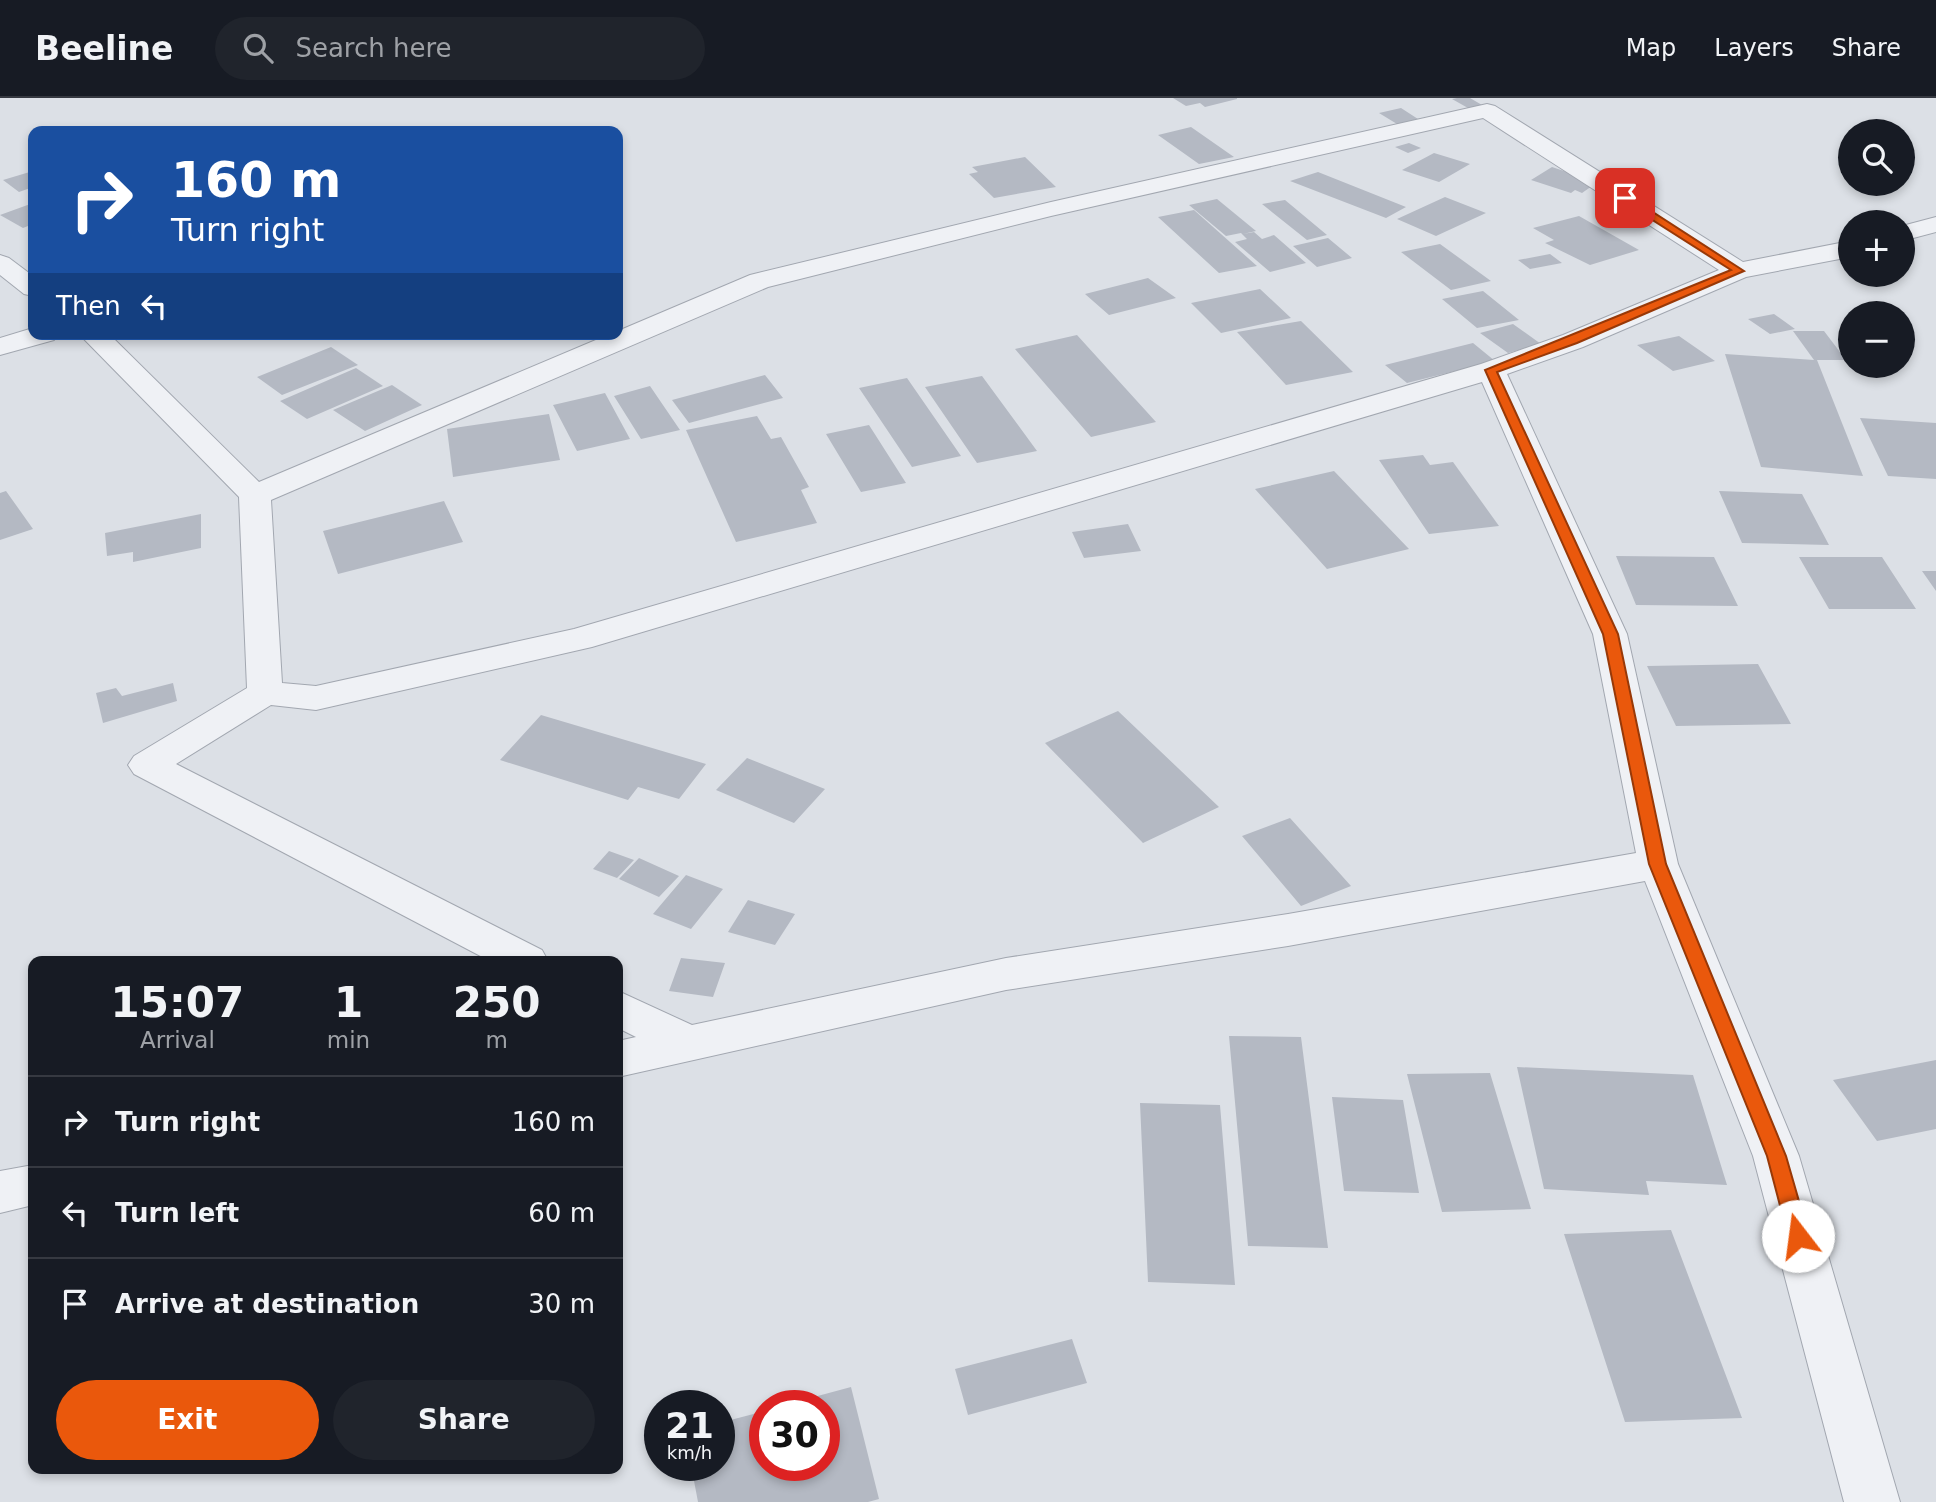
<!DOCTYPE html>
<html lang="en">
<head>
<meta charset="utf-8">
<style>
  body { margin:0; font-family:"DejaVu Sans",sans-serif; background:#20242c; color:#f1f3f6; height:100vh; display:flex; flex-direction:column; font-size:26px; white-space:nowrap }
  * { box-sizing:border-box; margin:0 }
  p { font-size:23px; color:#9ea1a6 }
  .icon { flex:none; width:38px; height:38px; fill:none; stroke:currentColor; stroke-width:2; stroke-linecap:round; stroke-linejoin:round }
  .map { position:relative; flex:1; overflow:hidden }
  .sheet { position:absolute; left:28px; top:858px; width:595px; height:518px; display:flex; flex-direction:column; background:#171b24; border-radius:14px; box-shadow:0 4px 10px #0003 }
  .sheet>* { flex:none }
  .hud { position:absolute; left:28px; top:28px; width:595px; height:214px; border-radius:14px; box-shadow:0 4px 10px #0003; background:#1a4fa0; color:#fff; overflow:hidden }
  .controls { position:absolute; left:1838px; top:21px; display:grid; gap:14px }
  .controls a { display:grid; place-items:center; width:77px; height:77px; border-radius:50%; background:#171b24; box-shadow:0 4px 10px #0003; font-size:35px }
  .speed { position:absolute; left:644px; top:1292px; display:flex; gap:14px; font-size:35px; font-weight:700; text-align:center }
  .speed>* { display:grid; place-content:center; width:91px; height:91px; border-radius:50%; background:#171b24; box-shadow:0 4px 10px #0003; line-height:1 }
  .speed small { font-size:18px; font-weight:400 }
  .speed .limit { border:10px solid #d22; background:#fff; color:#111 }
  .pin { position:absolute; display:grid; place-items:center; width:60px; height:60px; color:#fff; margin:-30px; border-radius:14px; box-shadow:0 4px 10px #0006 }
  .me { position:absolute; width:77px; margin:-38px; rotate:345deg; stroke-linejoin:round; filter:drop-shadow(0 0 5px #0008) }
  .turn { display:flex; align-items:center; gap:24px; height:147px; padding:0 28px; font-size:32px }
  .turn .icon { width:91px; height:91px; stroke-width:2.5 }
  .turn b { display:block; font-size:49px; line-height:60px }
  .then { display:flex; align-items:center; height:66px; padding:0 28px; background:#0003; gap:14px; font-size:26px }
  .eta { display:flex; justify-content:space-evenly; align-items:center; height:119px; text-align:center }
  .eta b { font-size:42px; font-weight:700; line-height:49px }
  .primary-button { display:flex; gap:14px; margin-top:auto; padding:14px 28px }
  .primary-button a { flex:1; height:80px; border-radius:42px; background:#ea580c; color:#fff; font-size:28px; font-weight:700; line-height:80px; text-align:center }
  .primary-button a+a { background:#20242c; color:#f1f3f6 }
  ul { padding:0; list-style:none }
  li { display:flex; align-items:center; gap:21px; height:91px; padding:0 28px; border-top:2px solid #363941 }
  li div { flex:1 }
  li b { display:block; font-size:26px }
  li em { font-style:normal }
  header { display:flex; align-items:center; gap:42px; box-sizing:border-box; height:98px; padding:0 35px; background:#171b24; border-bottom:2px solid #363941 }
  header strong { font-size:33px }
  nav { display:flex; gap:38px; margin-inline-start:auto; font-size:24px }
  .search { width:490px; height:63px; background:#20242c; display:flex; align-items:center; gap:18px; box-sizing:border-box; padding:0 24px; border-radius:38px; color:#9ea1a6; font-size:26px }
  .map>svg:first-child { display:block }
</style>
</head>
<body>
<header>
<strong>Beeline</strong>
<div class="search"><svg class="icon" aria-label="search" viewBox="0 0 24 24"><circle cx="10" cy="10" r="6"/><path d="M15 15l6 6"/></svg>Search here</div>
<nav><a>Map</a><a>Layers</a><a>Share</a></nav>
</header>
<div class="map">
<svg width="1936" height="1404" viewBox="0 0 1936 1404">
  <rect width="100%" height="100%" fill="#dce0e6"/>
  <path fill="#b4b9c3" d="M1173 0H1237V1L1205 9 1200 5 1186 8Z
    M1457 0H1470L1482 7 1468 10 1452 1Z
    M1401 10 1418 21 1397 26 1379 15Z
    M1191 29 1234 59 1199 66 1158 37Z
    M1409 45 1421 50 1408 55 1395 49Z
    M1434 55 1470 66 1439 84 1402 72Z
    M1025 59 1056 89 994 100 969 76 978 74 972 69Z
    M1552 69 1576 77 1573 78 1589 84 1592 88 1582 95 1575 92 1571 95 1531 82Z
    M33 73V89L19 94 3 82Z
    M1318 74 1406 109 1386 120 1290 83Z
    M1445 99 1486 115 1436 138 1397 121Z
    M1217 101 1256 133 1243 136 1254 134 1262 141 1274 137 1306 165 1270 174 1235 144 1247 141 1241 135 1226 138 1189 107Z
    M1285 102 1327 137 1307 142 1262 106Z
    M33 105V126L23 130 0 117Z
    M1194 112 1257 168 1219 175 1158 119Z
    M1579 118 1639 152 1590 167 1545 145 1554 142 1533 130Z
    M1328 140 1352 160 1317 169 1293 148Z
    M1440 146 1491 183 1451 192 1401 154Z
    M1550 156 1562 165 1530 171 1518 162Z
    M1148 180 1176 200 1109 217 1085 196Z
    M1260 191 1291 220 1221 235 1191 205Z
    M1483 193 1519 222 1477 230 1442 201Z
    M1774 216 1795 231 1770 236 1748 221Z
    M1301 223 1353 274 1286 287 1237 234Z
    M1513 226 1541 246 1508 255 1480 235Z
    M1793 233H1824L1846 262H1817L1863 378 1761 369 1725 256 1814 262Z
    M1077 237 1156 324 1091 339 1015 251Z
    M1679 238 1715 263 1673 273 1637 247Z
    M1473 245 1495 263 1407 285 1385 267Z
    M331 249 358 267 282 297 257 279Z
    M356 270 383 288 307 321 280 303Z
    M765 277 783 300 689 325 672 302Z
    M982 278 1037 353 977 365 925 289Z
    M907 280 961 358 912 369 859 290Z
    M392 287 422 307 365 333 333 312Z
    M650 288 680 332 641 341 614 298Z
    M605 295 630 341 577 353 553 307Z
    M549 316 560 362 453 379 447 331Z
    M757 318 771 341 781 339 809 389 801 392 817 425 736 444 686 332Z
    M1860 320 1936 325V381L1888 378Z
    M869 327 906 385 861 394 826 336Z
    M1423 357 1430 367 1453 364 1499 428 1429 436 1379 362Z
    M1334 373 1409 451 1327 471 1255 391Z
    M6 393 33 431 0 442V395Z
    M1719 393 1802 396 1829 447 1742 445Z
    M444 403 463 444 338 476 323 433Z
    M201 416V450L133 464V454L107 458 105 435Z
    M1128 426 1141 453 1084 460 1072 434Z
    M1616 458 1714 459 1738 508 1636 507Z
    M1799 459H1882L1916 511H1829Z
    M1922 473H1936V493Z
    M1758 566 1791 626 1676 628 1647 568Z
    M173 585 177 603 103 625 96 595 116 590 122 598Z
    M1118 613 1219 709 1143 745 1045 645Z
    M541 617 706 666 679 701 638 689 628 702 500 662Z
    M747 660 825 691 794 725 716 692Z
    M1290 720 1351 788 1301 808 1242 738Z
    M609 753 634 762 617 780 593 771Z
    M639 760 679 778 659 799 619 781Z
    M686 777 723 791 691 831 653 816Z
    M748 802 795 816 775 847 728 834Z
    M681 860 725 865 713 899 669 893Z
    M1229 938 1301 939 1328 1150 1248 1148Z
    M1936 962V1031L1877 1043 1833 982Z
    M1517 969 1693 977 1727 1087 1646 1083 1649 1097 1544 1091Z
    M1490 975 1531 1111 1442 1114 1407 976Z
    M1332 999 1403 1002 1419 1095 1344 1093Z
    M1140 1005 1220 1007 1235 1187 1148 1184Z
    M1671 1132 1742 1320 1625 1324 1564 1136Z
    M1072 1241 1087 1285 968 1317 955 1271Z
    M851 1289 879 1401 868 1404H698L691 1367H719V1325L765 1313V1367H824V1307L788 1306Z"/>
  <g fill="none" stroke-linecap="round" stroke-linejoin="round">
    <defs>
      <path id="minor" d="M1487 6 1495 8 1743 164 1850 143V159L1746 179 1583 249 1507 276 1627 536 1678 766 1799 1058 1900 1404H1844L1753 1058 1645 783 1288 848 1006 892 618 979V943L636 939 618 930V893L692 927 1006 860 1288 816 1636 755 1593 536 1482 284 592 549 316 612 271 607 176 666 542 852 548 863H490L134 676 128 667 134 658 247 590 239 399 79 236H109L259 384 610 236H618V233L750 177 1051 104ZM1483 20 1719 172 1563 237 1481 266 574 531 316 588 282 585 271 402 768 189 1051 118Z
        M1936 119V134L1902 143V128Z
        M0 157 9 160 33 178V198L24 196 0 177Z
        M33 230V236H58L54 242 0 257V240Z
        M33 1067V1107L0 1115V1073Z"/>
    </defs>
    <use href="#minor" stroke="#a2a7b0" stroke-width="2"/>
    <use href="#minor" fill="#eff1f5" fill-rule="evenodd"/>
  </g>
  <path fill="#ea580c" stroke="#983908" stroke-width="2" d="M1621 98H1628L1744 173 1577 245 1497 274 1618 536 1666 766 1786 1058 1809 1138 1806 1144 1798 1147 1791 1144 1788 1138 1767 1058 1649 766 1603 536 1485 272 1731 172 1621 102Z"/>
</svg>
<div class="controls">
<a><svg class="icon" aria-label="search" viewBox="0 0 24 24"><circle cx="10" cy="10" r="6"/><path d="M15 15l6 6"/></svg></a>
<a>+</a>
<a>−</a>
</div>
<div class="speed"><div>21<small>km/h</small></div><div class="limit">30</div></div>
<div class="pin" style="left:1625px;top:100px;background:#d93025"><svg class="icon" aria-label="arrive" viewBox="0 0 24 24"><path d="M6 21V4h12l-3 4 3 4H6"/></svg></div>
<svg class="me" style="left:1798px;top:1138px" viewBox="-20 -20 40 40"><circle r="19" fill="#fff"/><path d="M0-13L10 11 0 6-10 11z" fill="#ea580c"/></svg>
<div class="hud">
<div class="turn"><svg class="icon" aria-label="right" viewBox="0 0 24 24"><path d="M7 20v-9h11M14 6l5 5-5 5"/></svg><div><b>160 m</b>Turn right</div></div>
<div class="then">Then<svg class="icon" aria-label="left" viewBox="0 0 24 24"><path d="M17 20v-9H6M10 6l-5 5 5 5"/></svg></div>
</div>
<section class="sheet">
<div class="eta">
<div><b>15:07</b><p>Arrival</p></div>
<div><b>1</b><p>min</p></div>
<div><b>250</b><p>m</p></div>
</div>
<ul>
<li><svg class="icon" aria-label="right" viewBox="0 0 24 24"><path d="M7 20v-9h11M14 6l5 5-5 5"/></svg><div><b>Turn right</b></div><em>160 m</em></li>
<li><svg class="icon" aria-label="left" viewBox="0 0 24 24"><path d="M17 20v-9H6M10 6l-5 5 5 5"/></svg><div><b>Turn left</b></div><em>60 m</em></li>
<li><svg class="icon" aria-label="arrive" viewBox="0 0 24 24"><path d="M6 21V4h12l-3 4 3 4H6"/></svg><div><b>Arrive at destination</b></div><em>30 m</em></li>
</ul>
<div class="primary-button"><a>Exit</a><a>Share</a></div>
</section>
</div>
</body>
</html>
